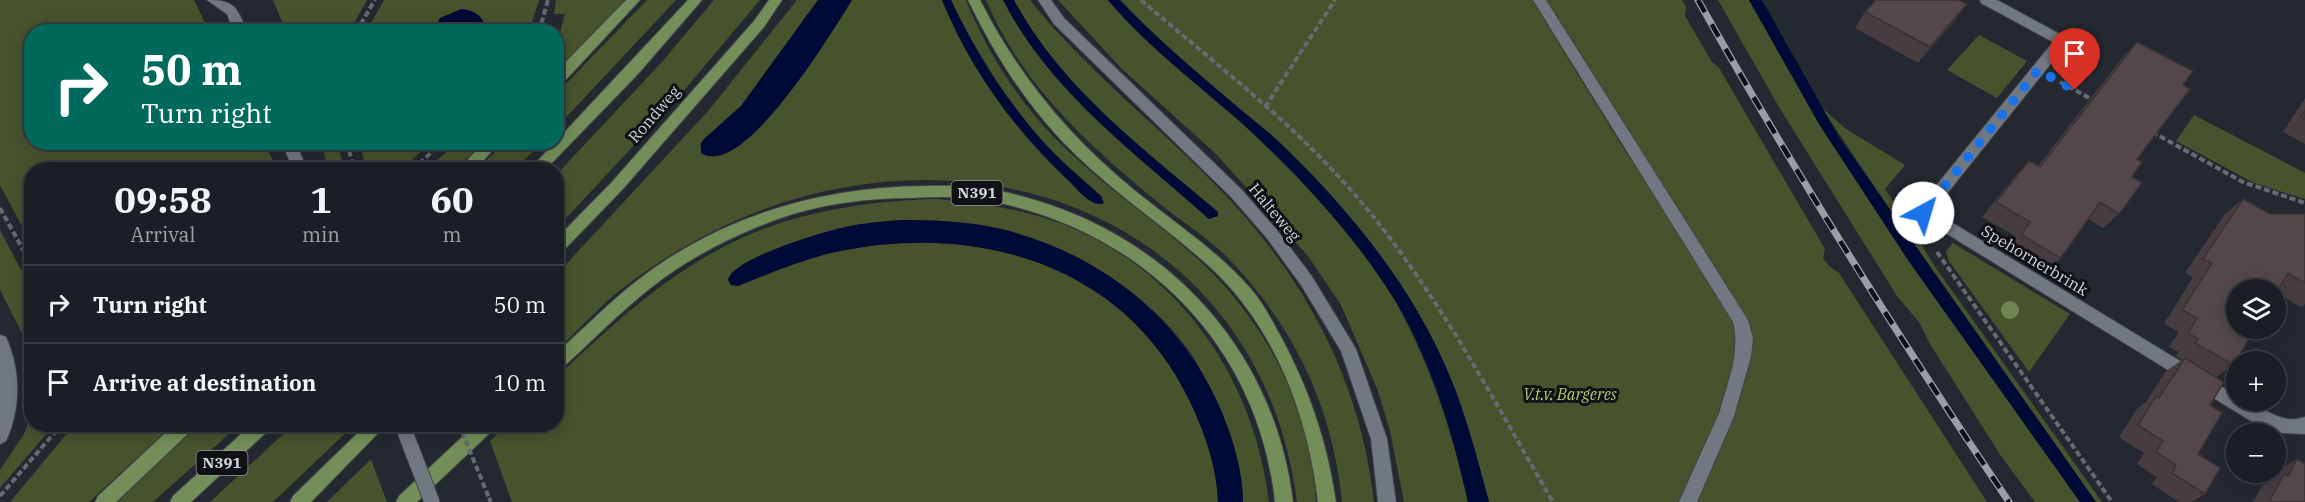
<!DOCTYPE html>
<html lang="en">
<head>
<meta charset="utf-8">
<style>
  body { margin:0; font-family:"IBM Plex Serif",serif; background:#24272d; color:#f1f3f6; height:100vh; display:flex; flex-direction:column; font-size:22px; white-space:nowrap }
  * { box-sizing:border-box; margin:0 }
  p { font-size:20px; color:#a0a2a7 }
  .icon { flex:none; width:33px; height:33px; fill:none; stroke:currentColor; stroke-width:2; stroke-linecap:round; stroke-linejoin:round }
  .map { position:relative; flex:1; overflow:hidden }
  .details { position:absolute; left:24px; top:162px; width:540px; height:270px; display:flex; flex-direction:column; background:#1b1f25; border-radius:24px; box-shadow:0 3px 15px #0003,0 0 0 2px #393d42 }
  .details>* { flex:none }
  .hud { position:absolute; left:24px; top:24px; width:540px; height:126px; border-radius:24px; box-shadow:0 3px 15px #0003,0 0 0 2px #393d42; background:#00695c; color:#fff; overflow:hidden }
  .tools { position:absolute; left:2226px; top:279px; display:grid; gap:12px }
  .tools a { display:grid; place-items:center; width:60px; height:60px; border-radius:50%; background:#1b1f25; box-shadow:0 3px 15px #0003,0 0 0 2px #393d42; font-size:30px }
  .pin { position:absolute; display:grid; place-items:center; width:51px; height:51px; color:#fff; margin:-62px -26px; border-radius:50% 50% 50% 0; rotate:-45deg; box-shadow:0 0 6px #0007 }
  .pin .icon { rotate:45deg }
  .me { position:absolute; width:66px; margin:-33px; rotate:39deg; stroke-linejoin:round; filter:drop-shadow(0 0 4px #0008) }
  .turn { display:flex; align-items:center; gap:21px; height:126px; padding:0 18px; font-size:27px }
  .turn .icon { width:78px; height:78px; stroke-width:2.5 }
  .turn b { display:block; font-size:42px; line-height:51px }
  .eta { display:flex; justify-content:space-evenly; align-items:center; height:102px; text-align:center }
  .eta b { font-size:36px; font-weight:700; line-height:42px }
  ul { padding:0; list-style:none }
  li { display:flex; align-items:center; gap:18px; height:78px; padding:0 18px; border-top:2px solid #393d42 }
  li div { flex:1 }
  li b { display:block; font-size:22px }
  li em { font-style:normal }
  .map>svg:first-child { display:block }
</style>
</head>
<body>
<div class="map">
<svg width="2305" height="502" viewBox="0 0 2305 502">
  <rect width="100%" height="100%" fill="#242931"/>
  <path fill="#47532d" d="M0 0H194L209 31 32 32V142L264 143 277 169 32 170 31 243 0 185Z
    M273 0H367L349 32 286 31Z
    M384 0H539L529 31H485C486 19 478 15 468 10L434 26 433 31 366 32Z
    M556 0H625L557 71V43L565 14H554Z
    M647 0H676L557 127V93Z
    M714 0H760L676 100 557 228V174L661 63Z
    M797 0H818L741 106 704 139 700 144 702 153C744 180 833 29 852 0H942C971 70 1013 129 1069 181 1078 189 1089 204 1102 204L1101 196C1083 179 1064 164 1047 146 1007 102 977 53 951 0H966C988 55 1024 110 1067 150 1106 187 1150 217 1190 252 1263 315 1311 406 1316 502H1297C1263 234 1002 121 762 210 714 228 668 254 627 285 602 303 580 329 557 350V274L709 110Z
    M986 0H1003L1062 83 1086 110 1209 219 1218 216V212C1145 150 1060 87 1014 0H1030C1092 78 1173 136 1239 210 1313 293 1362 390 1374 502H1342C1333 407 1293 324 1226 256 1208 238 1185 224 1165 208 1093 149 1023 88 986 0Z
    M1058 0H1108C1148 47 1199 85 1245 126 1301 178 1361 238 1398 306 1431 367 1453 434 1468 502H1404L1390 431 1378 391 1341 305 1308 256 1216 154 1121 68Z
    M1120 0H1532L1622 146 1715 286 1736 328 1734 412 1751 360 1752 345 1745 316 1547 0H1682L1686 7 1685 16 1712 62 1719 68 1825 249 1823 258 1829 266 1839 273 1987 502H1489C1477 458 1466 414 1448 372 1411 285 1346 207 1279 142 1265 128 1249 117 1234 104 1195 71 1155 37 1120 0Z
    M1718 0H1749L1819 124 1910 263 2080 502H2035L2001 456 1930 344 1919 322 1897 296 1779 107Z
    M1979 35 2027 61 1997 98 1947 70Z
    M1821 107 1846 129 1905 165 1885 189 1902 213 1928 229 1919 241 1936 268 2102 502H2096L1908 236Z
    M2194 115 2305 173V199L2254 183 2176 141Z
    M457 142 483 143 455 169H428Z
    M506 142 542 143 515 169H477Z
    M321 143H337L344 169H328Z
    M359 143V142L430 143 401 170 372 169 367 160H364Z
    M936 199C980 203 1024 209 1065 225 1181 271 1255 381 1269 502H1243V492C1228 445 1218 394 1190 352 1166 318 1132 289 1096 268 983 202 843 206 731 273L738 286C771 272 805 258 840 251 968 225 1104 258 1175 374 1197 411 1217 459 1218 502H512L490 441 507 425 556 424 557 377C604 332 656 284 714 252 781 214 860 201 936 199Z
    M0 230 31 289V351L0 290Z
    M1953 243 2070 314 2029 372 1949 261 1946 252Z
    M31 415 32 424 54 425 0 488V470L24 434Z
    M74 425H173L89 502H10Z
    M198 425H239L153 502H117Z
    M293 425H354L273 502H210Z
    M371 459 387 502H327Z"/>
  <path fill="#000a36" d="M818 0H852C833 30 744 180 701 153V144L704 139 741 106Z
    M942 0H951C975 53 1008 103 1047 146 1064 164 1083 180 1101 196L1104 203C1092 208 1079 191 1071 183 1015 130 971 71 942 0Z
    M1003 0H1014C1060 87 1145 150 1218 212V216L1209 219C1135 153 1049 91 1003 0Z
    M1108 0H1120C1155 37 1195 71 1234 104 1249 117 1265 129 1279 142 1347 206 1412 286 1448 372 1466 414 1477 458 1489 502H1468C1453 434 1432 362 1396 302 1355 236 1301 178 1245 126 1199 85 1147 47 1108 0Z
    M1749 0H1762L1839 137 2096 502H2080L1910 263 1819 124Z
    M461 9C474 10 486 17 485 31H433L440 18Z
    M901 220C930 220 959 221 987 226 1087 245 1175 310 1217 401 1231 432 1243 468 1243 502H1218C1217 459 1197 411 1175 374 1104 258 967 225 840 251 805 258 771 273 738 286L731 285 728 280C733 258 823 232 845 227 864 223 882 221 901 220Z"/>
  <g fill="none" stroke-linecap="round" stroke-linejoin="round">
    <defs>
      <path id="service" d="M1727 407 1733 409 1735 414 1697 502H1679L1721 409Z"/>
      <path id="minor" d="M1038 0H1051L1064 18 1241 189 1276 229 1311 275 1356 349 1387 439 1396 502H1378L1371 439 1341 351 1301 285 1266 237 1231 197 1054 24Z
        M1533 0H1546L1748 320 1753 338 1751 357 1733 419 1727 421 1721 419 1719 414C1727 384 1741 353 1733 322Z
        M1980 0H1997L2067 38 2069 41 1933 211 2236 395V400C2261 400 2276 427 2305 417V434L2282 433 2251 421 1918 216 1916 212 1918 208 2053 42 1981 3Z"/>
      <path id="tertiary" d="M0 335 6 337C21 371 21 408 6 441L0 444Z"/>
      <path id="secondary" d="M207 0C235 0 237 7 247 32H234L227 14Z
        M282 142H296L307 170H293Z"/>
      <path id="primary" d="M626 0H640L561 85 556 86V72Z
        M688 0H702L638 74 545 170H529Z
        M769 0H782L764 27 622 190 561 253 556 255V239L612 182 754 21Z
        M968 0H980C1018 75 1068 136 1133 189 1173 222 1217 250 1251 289 1263 303 1271 319 1280 335 1309 389 1327 441 1336 502H1318C1308 416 1275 327 1210 267 1167 228 1118 196 1077 156 1030 111 996 58 968 0Z
        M484 142H500L475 170H458Z
        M924 186C944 186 964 185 983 188 1146 214 1273 335 1293 502H1275C1258 343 1140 228 985 200 961 196 935 197 910 198 866 198 820 204 778 219 732 236 686 259 648 290 618 314 591 342 562 368L556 370V353C584 329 609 302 638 280 720 216 821 187 924 186Z
        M175 424H195L193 429 116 502H95L98 496Z
        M252 424H272L270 429 191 502H170L173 496Z
        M367 424H387L311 502H290L293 496Z
        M476 424H496L494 429 417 502H396L399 496Z"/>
    </defs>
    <use href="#service" stroke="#40434a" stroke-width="2"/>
    <use href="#minor" stroke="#40434a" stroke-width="2"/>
    <use href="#tertiary" stroke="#40434a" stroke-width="2"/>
    <use href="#secondary" stroke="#40434a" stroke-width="2"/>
    <use href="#primary" stroke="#40434a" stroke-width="2"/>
    <path stroke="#666b71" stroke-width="4" stroke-dasharray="6 3" stroke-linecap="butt" d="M1141 0C1212 61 1288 119 1350 189 1432 282 1491 396 1553 502
      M356 32 375 0
      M539 32 548 0
      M2060 82 2095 101
      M1265 107 1335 0
      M2152 132 2243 182 2305 203
      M347 142 354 170
      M413 170 442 142
      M0 208 32 266
      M1937 252 2112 502
      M0 496 62 424
      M489 498 491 502"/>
    <use href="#service" fill="#727881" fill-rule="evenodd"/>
    <use href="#minor" fill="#727881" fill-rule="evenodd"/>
    <use href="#tertiary" fill="#727881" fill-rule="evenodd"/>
    <use href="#secondary" fill="#727881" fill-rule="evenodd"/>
    <use href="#primary" fill="#738e59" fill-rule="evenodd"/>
    <defs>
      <path id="rail" d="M1698 0C1794 172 1899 338 2009 502"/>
    </defs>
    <use href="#rail" stroke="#9b9fa5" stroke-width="7"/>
    <use href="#rail" stroke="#0f1115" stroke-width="4.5" stroke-dasharray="14" stroke-linecap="butt"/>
    <defs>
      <path id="secondary-bridge" d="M402 424 432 502"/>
    </defs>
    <use href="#secondary-bridge" stroke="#40434a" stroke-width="17" stroke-linecap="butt"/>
    <path stroke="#666b71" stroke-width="4" stroke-dasharray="6 3" stroke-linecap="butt" d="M459 424 489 498"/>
    <use href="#secondary-bridge" stroke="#727881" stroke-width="15"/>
  </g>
  <circle fill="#718354" cx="2010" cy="310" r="9"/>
  <path fill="#473d40" d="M1865 12 1955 21 1918 63 1855 28Z
    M2137 42 2183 85 2137 159 2132 177 2119 214 2103 228 2088 219 2061 258 2045 273 2006 249 2015 236 1982 217 2015 176 2029 161 2038 166 2122 58Z
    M2305 98V144L2283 132Z
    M2243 199 2270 214H2305V304L2301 307 2276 293 2234 365 2216 377 2198 454 2205 494 2192 502H2179L2152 484 2157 477 2137 464 2144 453 2119 437 2137 409 2146 402 2166 371 2182 360 2176 356 2179 352 2169 347 2179 332 2164 324 2193 277 2185 273 2225 214Z
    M2297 459 2305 502H2253L2262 486 2269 482 2274 472H2276V471Z"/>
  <path fill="#3a3234" d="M1967 4 1955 21 1918 63 1930 47Z"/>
  <path fill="#53474b" stroke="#3a3234" stroke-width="1.5" d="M1876 0H1959L1967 4 1930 47 1865 12Z
    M2137 42 2193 71 2183 85 2190 89 2137 159 2142 162 2132 177 2142 183 2119 214 2100 202 2061 258 2021 235 2030 222 1996 202 2029 161 2040 167Z
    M2305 111V119L2301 117Z
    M2243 199 2270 214H2305V283L2288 273 2276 294V290H2236V328H2255L2234 365 2195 343 2198 339 2188 333 2197 318 2182 310 2212 263 2203 259Z
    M2185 358 2224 382 2210 405 2222 413 2198 454 2220 468 2205 494 2172 473 2176 465 2156 452 2163 441 2138 425 2156 396 2159 398Z
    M2297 459 2305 464V502H2269L2284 474 2288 476Z"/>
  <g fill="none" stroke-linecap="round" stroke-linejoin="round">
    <path stroke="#1a73e8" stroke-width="10" stroke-dasharray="0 18" d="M1923 213 2038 70 2075 90"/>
  </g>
  <g text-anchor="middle" stroke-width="6" stroke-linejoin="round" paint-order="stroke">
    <g fill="#0f1115" stroke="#96999e" stroke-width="1.5">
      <rect x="951.5" y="181" width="51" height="24" rx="4.5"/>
      <rect x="196.5" y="451" width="51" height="24" rx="4.5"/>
    </g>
    <g font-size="15" font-weight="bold" fill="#d0d3d8">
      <text x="977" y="198">N391</text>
      <text x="222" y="468">N391</text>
    </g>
    <g font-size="16" fill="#d0d3d8" stroke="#0f1115">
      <text transform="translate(654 114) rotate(-49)" y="6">Rondweg</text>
      <text transform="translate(1275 212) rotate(50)" y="6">Halteweg</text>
      <text transform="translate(2035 260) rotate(31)" y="6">Spehornerbrink</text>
    </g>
    <g font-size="16" font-style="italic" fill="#b0cc71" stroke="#0f1115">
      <text x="1570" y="400">V.t.v. Bargeres</text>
    </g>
  </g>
</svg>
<div class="tools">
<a><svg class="icon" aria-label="layers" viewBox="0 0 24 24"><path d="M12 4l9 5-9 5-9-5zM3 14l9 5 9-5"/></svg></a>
<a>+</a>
<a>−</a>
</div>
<div class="pin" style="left:2075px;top:90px;background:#d93025"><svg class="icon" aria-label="arrive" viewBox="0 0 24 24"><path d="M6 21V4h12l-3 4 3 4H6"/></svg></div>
<svg class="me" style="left:1923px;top:213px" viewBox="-20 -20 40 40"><circle r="19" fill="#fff"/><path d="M0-13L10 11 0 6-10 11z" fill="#1a73e8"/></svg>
<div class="hud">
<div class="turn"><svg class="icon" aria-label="right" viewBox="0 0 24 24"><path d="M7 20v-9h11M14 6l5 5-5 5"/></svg><div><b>50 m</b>Turn right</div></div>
</div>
<section class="details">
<div class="eta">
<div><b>09:58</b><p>Arrival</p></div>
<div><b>1</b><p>min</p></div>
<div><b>60</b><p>m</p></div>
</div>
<ul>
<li><svg class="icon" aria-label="right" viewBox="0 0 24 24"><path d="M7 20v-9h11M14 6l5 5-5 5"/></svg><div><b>Turn right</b></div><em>50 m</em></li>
<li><svg class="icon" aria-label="arrive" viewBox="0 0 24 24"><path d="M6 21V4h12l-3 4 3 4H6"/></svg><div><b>Arrive at destination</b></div><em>10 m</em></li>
</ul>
</section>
</div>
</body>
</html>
